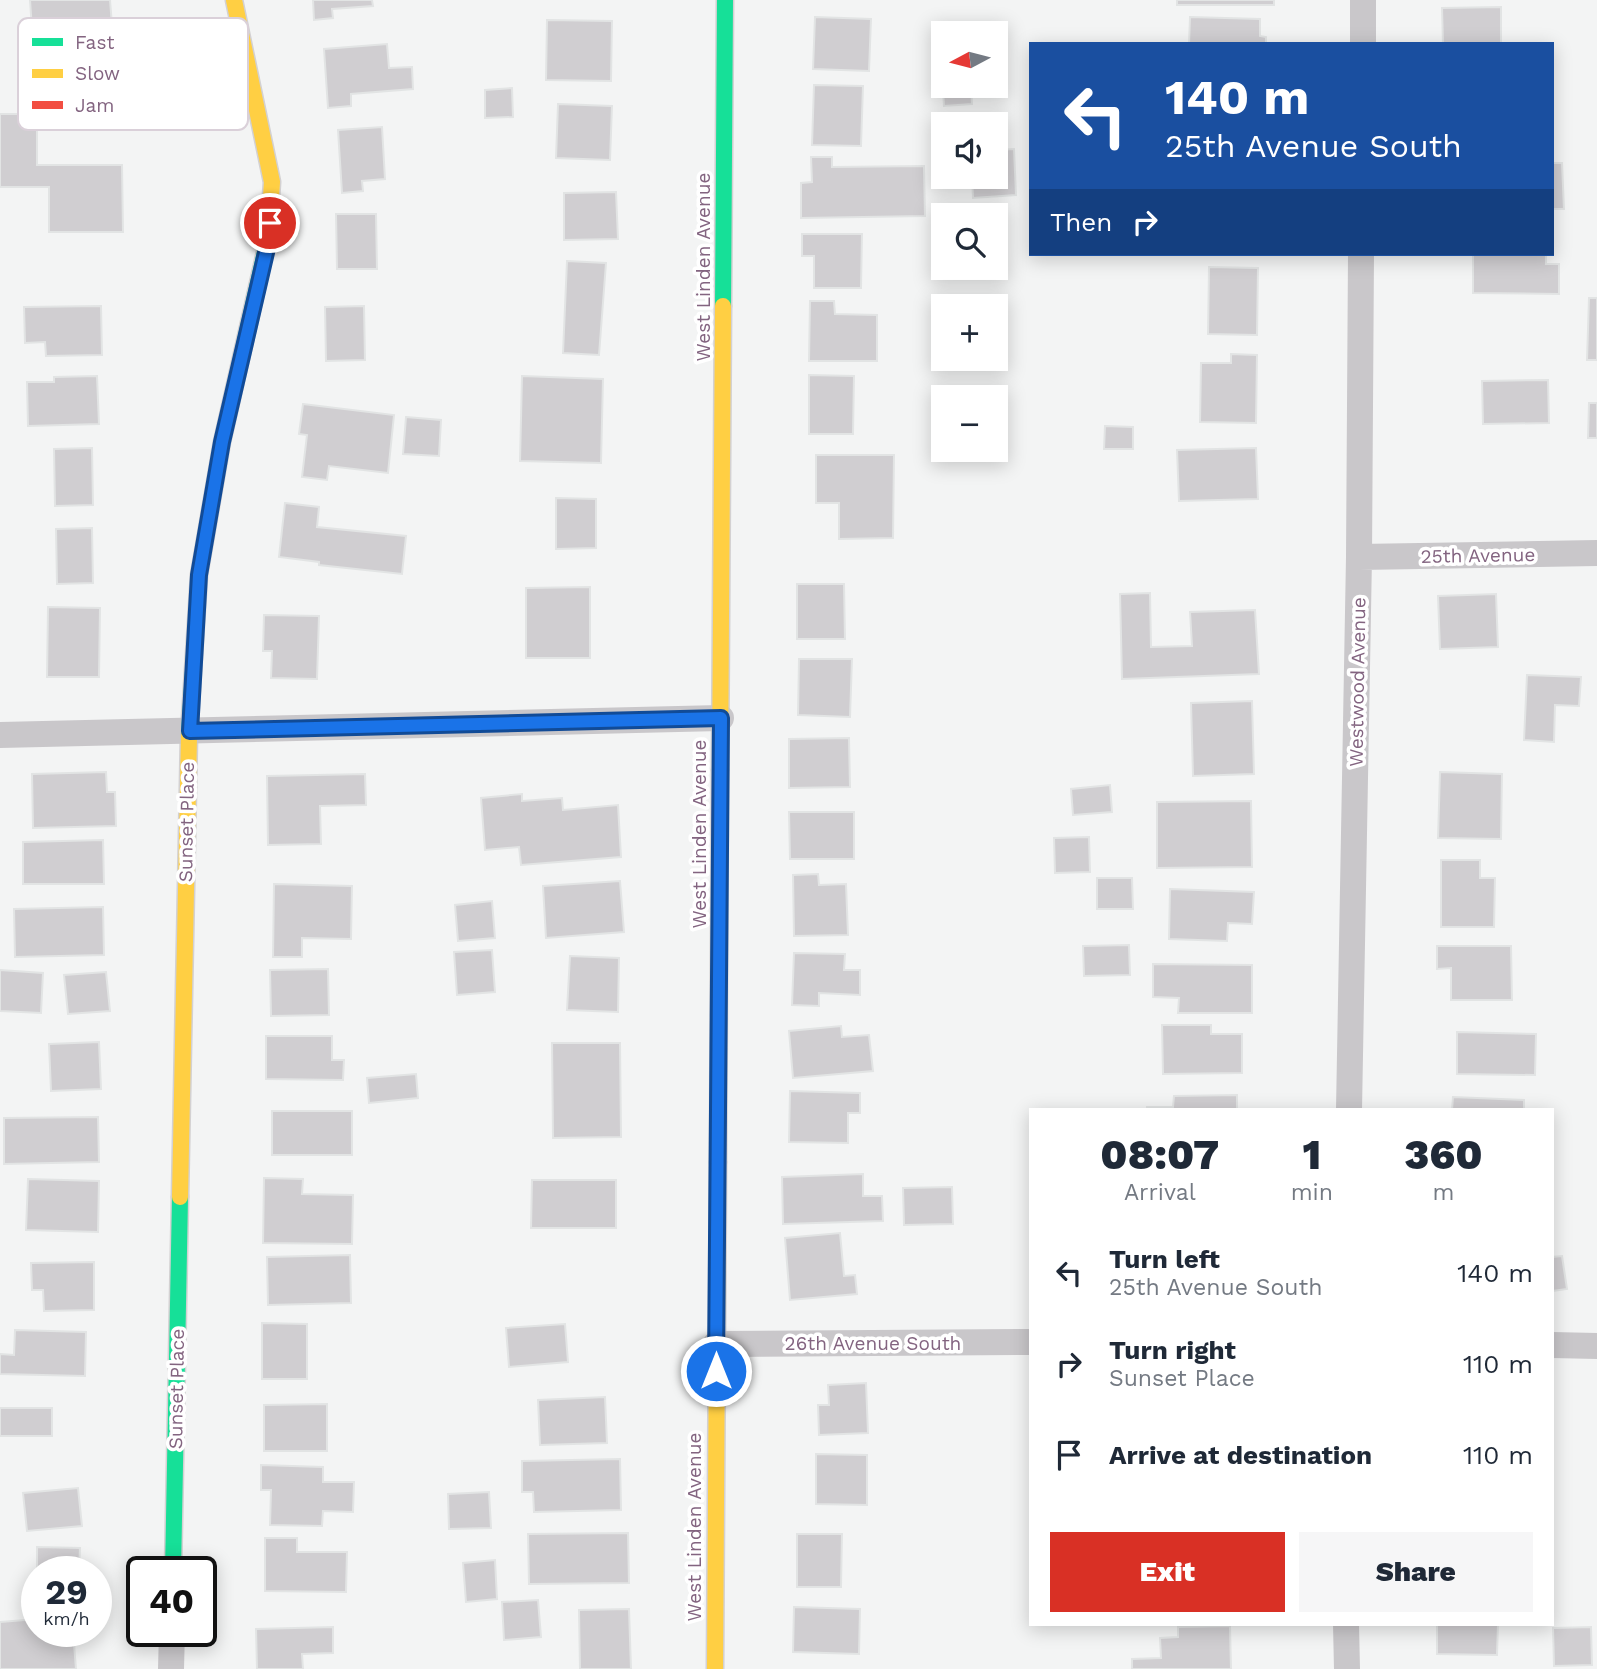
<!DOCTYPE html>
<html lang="en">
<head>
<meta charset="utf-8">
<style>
  body { margin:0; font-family:"Work Sans",sans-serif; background:#f6f6f7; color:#1f2937; height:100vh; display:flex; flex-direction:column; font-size:26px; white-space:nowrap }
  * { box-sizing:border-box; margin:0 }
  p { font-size:23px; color:#747a83 }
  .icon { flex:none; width:38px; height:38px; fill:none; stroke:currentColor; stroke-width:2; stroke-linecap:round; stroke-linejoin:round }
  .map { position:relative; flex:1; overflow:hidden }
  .sheet { position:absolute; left:1029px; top:1108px; width:525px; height:518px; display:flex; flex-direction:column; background:#fff; border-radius:0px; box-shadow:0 4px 18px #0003 }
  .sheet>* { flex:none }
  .banner { position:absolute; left:1029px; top:42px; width:525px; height:214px; border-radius:0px; box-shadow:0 4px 18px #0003; background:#1a4fa0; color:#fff; overflow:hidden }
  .needle { width:46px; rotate:263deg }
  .controls { position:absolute; left:931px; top:21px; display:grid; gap:14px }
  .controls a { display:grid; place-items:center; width:77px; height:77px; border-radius:0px; background:#fff; box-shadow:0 4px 18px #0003; font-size:35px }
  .speed { position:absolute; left:21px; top:1556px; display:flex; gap:14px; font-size:35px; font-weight:700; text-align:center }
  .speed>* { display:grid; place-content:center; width:91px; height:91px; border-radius:50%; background:#fff; box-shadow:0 4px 18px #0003; line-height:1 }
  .speed small { font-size:18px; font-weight:400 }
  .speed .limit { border:4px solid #111; border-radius:10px; background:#fff; color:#111 }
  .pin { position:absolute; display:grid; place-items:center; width:60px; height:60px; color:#fff; margin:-30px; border:4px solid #fff; border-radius:50%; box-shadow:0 2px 7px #0007 }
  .me { position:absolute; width:77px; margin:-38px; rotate:0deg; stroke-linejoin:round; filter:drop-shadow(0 0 5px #0008) }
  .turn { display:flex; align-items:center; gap:24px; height:147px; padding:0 21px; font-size:32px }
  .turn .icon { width:91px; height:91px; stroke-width:2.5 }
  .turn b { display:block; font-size:49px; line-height:60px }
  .then { display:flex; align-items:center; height:66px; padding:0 21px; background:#0003; gap:14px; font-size:26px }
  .eta { display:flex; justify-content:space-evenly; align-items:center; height:119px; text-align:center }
  .eta b { font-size:42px; font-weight:800; line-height:49px }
  .button { display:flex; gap:14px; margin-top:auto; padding:14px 21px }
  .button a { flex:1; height:80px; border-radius:0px; background:#d93025; color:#fff; font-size:28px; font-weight:800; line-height:80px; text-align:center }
  .button a+a { background:#f6f6f7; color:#1f2937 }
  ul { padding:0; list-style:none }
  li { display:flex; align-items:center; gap:21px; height:91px; padding:0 21px }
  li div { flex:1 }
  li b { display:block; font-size:26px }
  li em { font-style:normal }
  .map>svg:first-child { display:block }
</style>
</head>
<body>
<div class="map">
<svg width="1597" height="1669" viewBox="0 0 1597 1669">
  <rect width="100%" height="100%" fill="#f3f4f4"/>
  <path fill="#d0ced1" stroke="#e2e4e4" stroke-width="2" d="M30 0H110L113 38 33 44Z
    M313 0H372L373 6 332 9 333 18 314 20Z
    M1177 0H1274V5H1177Z
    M1501 7V44H1443L1442 8Z
    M815 17 871 19 869 71 813 69Z
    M1190 17 1260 19V36L1266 37V44H1189Z
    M547 20 612 21 611 81 546 80Z
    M387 44 389 68 412 67 413 89 351 94V106L328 108 324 49Z
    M942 77 943 86H971L972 104 944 106Z
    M814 85 863 86 861 146 812 145Z
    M512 88 513 117 485 118V90Z
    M558 104 612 106 610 160 556 158Z
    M0 114H37V165H122L123 232H49V187H0Z
    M382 127 385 179 362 181 363 191 342 193 338 130Z
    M1014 149 1016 195 973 198 972 177H996V150Z
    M811 157H832V167L924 166 925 216 801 218V183L812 182Z
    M1552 163H1562L1564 209H1552Z
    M616 192 618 239 564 240V193Z
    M336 214H376L377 269H337Z
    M802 234H862L861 288H814V256H802Z
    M1473 254H1546V264H1559V294L1473 293Z
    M567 261 606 263 599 355 563 353Z
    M1209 267 1258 268 1257 335 1208 334Z
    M1589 298H1597V360H1587Z
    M810 301H834L835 314 877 315V361H809Z
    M101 306 102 355 46 356 45 342 25 343 24 307Z
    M364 306 365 360 326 361 325 307Z
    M1231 354 1257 355 1256 423 1200 422 1201 363H1231Z
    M809 375 854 376 853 434H809Z
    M97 376 99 424 28 426 27 382H54V377Z
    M522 376 603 379 601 463 520 461Z
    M1548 380 1549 423 1483 424 1482 381Z
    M1589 403H1597V438H1588Z
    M303 404 394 415 388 473 329 466 327 480 302 477 307 435 299 434Z
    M406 417 441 420 439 456 403 454Z
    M1105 426 1133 427V449H1104Z
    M92 448 93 505 55 506 54 449Z
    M1256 448 1258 499 1179 501 1177 450Z
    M816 455H894L893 538 839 539V503H816Z
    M556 498 596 499V548L556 549Z
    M285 503 319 507 317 527 406 536 402 574 319 565V562L279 557Z
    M92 528 93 583 57 584 56 529Z
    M797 584H844L845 639H797Z
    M590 587V658H526V588Z
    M1150 593 1151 647 1192 646 1190 612 1255 610 1259 674 1122 679 1120 594Z
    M1496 594 1498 647 1440 649 1438 596Z
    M48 607 100 608 99 677H47Z
    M264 615 319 616 317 679 271 678 272 651H263Z
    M799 659H852L850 717 798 715Z
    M1527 675 1581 677 1579 706 1555 705 1554 742 1524 740Z
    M1252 701 1254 774 1193 776 1191 703Z
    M849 738 850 787 789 788V739Z
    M106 772 107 792H115L116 826 33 828 32 774Z
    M1440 772 1502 774 1501 839 1438 838Z
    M365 774 366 805 320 806 321 844 268 845 267 776Z
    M1110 785 1112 812 1073 815 1071 789Z
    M522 794V801L562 798 563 810 618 805 621 857 521 865 519 847 485 850 481 798Z
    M1251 801 1252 867 1157 868V802Z
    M789 812H854V859H790Z
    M1089 837 1090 872 1055 873 1054 838Z
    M103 840 104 884H23V842Z
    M1441 860H1480V878H1495L1494 927H1441Z
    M818 874 819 885 846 884 848 935 794 936 793 875Z
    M1097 878H1132L1133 909H1097Z
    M620 881 624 932 546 938 543 886Z
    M274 884 352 886 351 939 302 938V957H273Z
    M1170 889 1254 892 1252 924 1228 923 1227 941 1169 939Z
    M492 901 495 938 458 941 455 905Z
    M103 907 104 955 15 957 14 909Z
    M1129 945 1130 975 1084 976 1083 946Z
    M1437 946H1511L1512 1000H1451V968L1437 969Z
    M492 950 495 992 457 995 454 952Z
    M794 953 845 954 844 970H860V995L819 993V1006L792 1005Z
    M570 956 619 958 618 1012 567 1010Z
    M1153 964 1252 965V1013H1178L1179 998 1153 997Z
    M328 969 329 1015 271 1016 270 970Z
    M0 970 43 973 41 1013 0 1011Z
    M106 972 110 1011 68 1014 64 975Z
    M1162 1025H1211V1034H1242V1073L1163 1074Z
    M841 1026 842 1037 869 1035 873 1071 793 1078 789 1031Z
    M1457 1032 1536 1034 1535 1075 1457 1074Z
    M266 1036H332V1060H344L343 1080 266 1079Z
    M99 1042 101 1089 51 1091 49 1044Z
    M552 1043H620L621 1137 553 1138Z
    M416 1074 418 1098 369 1103 367 1078Z
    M790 1091 860 1093V1113H848V1143L789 1142Z
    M1237 1095V1110H1147V1107H1173L1174 1096Z
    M1453 1097 1524 1100V1110H1452Z
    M272 1111H352V1155H272Z
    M98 1117 99 1162 4 1164V1118Z
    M863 1174V1196H882L883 1221 783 1224 782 1177Z
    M264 1178 303 1179 302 1194 353 1195 352 1244 263 1243Z
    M28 1179 99 1181 98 1232 26 1230Z
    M532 1180H616V1228H531Z
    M952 1187 953 1224 904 1225 903 1188Z
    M840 1233 844 1276 855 1275 857 1294 790 1300 785 1238Z
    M350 1255 351 1303 268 1305 267 1257Z
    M1562 1256 1567 1289 1552 1291V1257Z
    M94 1262V1310L44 1311 43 1290H32L31 1263Z
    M262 1323 307 1324V1379H262Z
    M565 1324 568 1362 509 1367 506 1328Z
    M15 1330 86 1332 85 1376 0 1374V1354L14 1355Z
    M866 1383 868 1433 819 1435 818 1405H829L828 1385Z
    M605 1397 607 1443 540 1445 538 1400Z
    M327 1404V1451H264V1405Z
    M0 1408H52V1436H0Z
    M816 1454 867 1455V1505L816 1504Z
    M620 1459 621 1510 534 1512 533 1492H522V1461Z
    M261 1465 323 1467V1482H354L353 1512 323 1511 322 1526 270 1525 271 1490H261Z
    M78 1488 82 1526 27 1531 23 1493Z
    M489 1492 491 1528 449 1529 448 1494Z
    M628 1533 629 1583 529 1584 528 1534Z
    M797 1534H842L841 1587H797Z
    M265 1538H297V1552H347L346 1592 265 1591Z
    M37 1547 80 1548 79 1572H37V1608Z
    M495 1560 497 1599 466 1602 463 1563Z
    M538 1600 541 1637 504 1640 502 1602Z
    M794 1607 860 1609 859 1654 793 1652Z
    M629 1609 631 1669H580L579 1610Z
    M37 1619V1631H73L76 1669H0V1622Z
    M1437 1624H1498L1497 1655 1437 1654Z
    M1230 1626 1231 1669H1132V1659L1161 1658 1160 1638 1178 1637V1627Z
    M333 1627V1653L302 1654 303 1669H257L256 1629Z
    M1591 1627 1592 1665 1554 1666 1553 1628Z"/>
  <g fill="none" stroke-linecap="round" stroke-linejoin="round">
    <defs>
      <path id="fast" d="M723 306 725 0
        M189 735 199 575 222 442 268 239
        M173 1572 180 1197"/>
      <path id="slow" d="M234 0 272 182 268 239
        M720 770 723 306
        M180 1197 189 735
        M715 1669 718 1162"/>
      <path id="jam" d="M718 1162 720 770"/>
    </defs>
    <use href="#fast" stroke="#d3d1d2" stroke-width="19"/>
    <use href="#slow" stroke="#d3d1d2" stroke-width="19"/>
    <use href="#jam" stroke="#d3d1d2" stroke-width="19"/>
    <path stroke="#c9c7ca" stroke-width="26" d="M1363 44V0
      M1359 557 1597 553
      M0 735 721 718
      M1349 1110 1359 557 1361 254
      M716 1344 1031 1342
      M1552 1345 1597 1346
      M1346 1624 1347 1669
      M171 1669 172 1631"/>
    <use href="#fast" stroke="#16e098" stroke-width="16"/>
    <use href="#slow" stroke="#ffcf43" stroke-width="16"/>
    <use href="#jam" stroke="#f24e42" stroke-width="16"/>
  </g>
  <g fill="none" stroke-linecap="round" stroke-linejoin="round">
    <defs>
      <path id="route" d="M270 223 268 244 222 442 199 575 190 731 721 718 716 1371"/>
    </defs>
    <use href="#route" stroke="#114b97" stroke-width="18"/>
    <use href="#route" stroke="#1a73e8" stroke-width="12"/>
  </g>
  <g text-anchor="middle" stroke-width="7" stroke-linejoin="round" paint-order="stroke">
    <g font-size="19" fill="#836480" stroke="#fff">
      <text transform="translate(703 267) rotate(-90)" y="7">West Linden Avenue</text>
      <text transform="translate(1478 555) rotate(-1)" y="7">25th Avenue</text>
      <text transform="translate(1357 682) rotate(-89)" y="7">Westwood Avenue</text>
      <text transform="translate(186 822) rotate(-89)" y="7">Sunset Place</text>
      <text transform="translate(699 834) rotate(-90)" y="7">West Linden Avenue</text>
      <text x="873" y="1350">26th Avenue South</text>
      <text transform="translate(176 1389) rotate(-89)" y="7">Sunset Place</text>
      <text transform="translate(694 1527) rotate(-90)" y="7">West Linden Avenue</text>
    </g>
  </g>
  <rect x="18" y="18" width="230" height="112" rx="10" fill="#fff" stroke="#dad0d9" stroke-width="2"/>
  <rect x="32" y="38" width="31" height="8" fill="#16e098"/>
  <rect x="32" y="69" width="31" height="9" fill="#ffcf43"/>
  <rect x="32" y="101" width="31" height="8" fill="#f24e42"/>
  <g font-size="19" fill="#836480">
    <text x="75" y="49">Fast</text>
    <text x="75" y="80">Slow</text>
    <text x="75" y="112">Jam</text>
  </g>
</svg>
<div class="controls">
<a><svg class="needle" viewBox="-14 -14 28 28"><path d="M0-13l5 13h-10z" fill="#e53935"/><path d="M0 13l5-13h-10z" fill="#747a83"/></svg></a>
<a><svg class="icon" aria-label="sound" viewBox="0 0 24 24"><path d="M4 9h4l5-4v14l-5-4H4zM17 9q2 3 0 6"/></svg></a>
<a><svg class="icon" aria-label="search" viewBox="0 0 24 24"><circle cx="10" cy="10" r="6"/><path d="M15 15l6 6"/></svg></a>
<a>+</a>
<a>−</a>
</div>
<div class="speed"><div>29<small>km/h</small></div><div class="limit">40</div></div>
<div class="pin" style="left:270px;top:223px;background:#d93025"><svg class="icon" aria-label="arrive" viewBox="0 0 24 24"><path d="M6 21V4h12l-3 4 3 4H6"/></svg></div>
<svg class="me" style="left:716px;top:1371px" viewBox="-20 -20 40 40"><circle r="17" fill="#1a73e8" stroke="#fff" stroke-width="3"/><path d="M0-11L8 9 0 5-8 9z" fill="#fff"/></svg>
<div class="banner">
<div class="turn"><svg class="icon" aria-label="left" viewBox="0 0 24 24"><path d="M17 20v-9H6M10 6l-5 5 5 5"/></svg><div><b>140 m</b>25th Avenue South</div></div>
<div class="then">Then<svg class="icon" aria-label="right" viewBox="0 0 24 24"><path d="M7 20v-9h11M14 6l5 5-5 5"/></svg></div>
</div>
<section class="sheet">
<div class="eta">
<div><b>08:07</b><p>Arrival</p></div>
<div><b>1</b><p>min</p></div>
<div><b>360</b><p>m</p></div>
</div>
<ul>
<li><svg class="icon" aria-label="left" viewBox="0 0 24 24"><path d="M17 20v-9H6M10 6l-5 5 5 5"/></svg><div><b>Turn left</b><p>25th Avenue South</p></div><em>140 m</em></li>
<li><svg class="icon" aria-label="right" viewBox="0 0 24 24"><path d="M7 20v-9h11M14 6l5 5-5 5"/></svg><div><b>Turn right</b><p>Sunset Place</p></div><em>110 m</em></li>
<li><svg class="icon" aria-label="arrive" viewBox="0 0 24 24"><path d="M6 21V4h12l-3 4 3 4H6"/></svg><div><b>Arrive at destination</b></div><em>110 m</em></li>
</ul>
<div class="button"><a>Exit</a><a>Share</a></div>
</section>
</div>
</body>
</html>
